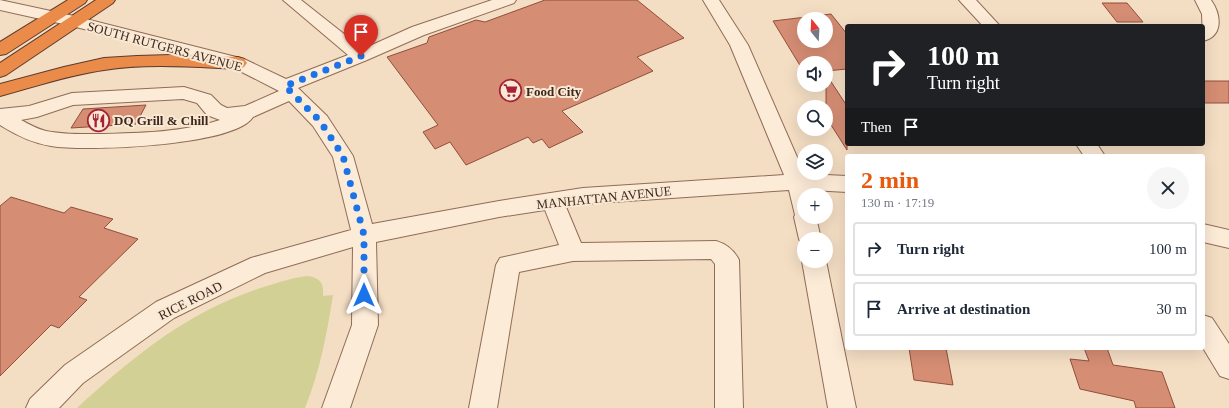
<!DOCTYPE html>
<html lang="en">
<head>
<meta charset="utf-8">
<style>
  body { margin:0; font-family:Georgia,serif; background:#f6f6f7; color:#1f2937; height:100vh; display:flex; flex-direction:column; font-size:15px; white-space:nowrap }
  * { box-sizing:border-box; margin:0 }
  p { font-size:13px; color:#747a83 }
  .icon { flex:none; width:22px; height:22px; fill:none; stroke:currentColor; stroke-width:2; stroke-linecap:round; stroke-linejoin:round }
  .map { position:relative; flex:1; overflow:hidden }
  .sheet { position:absolute; left:845px; top:154px; width:360px; height:196px; display:flex; flex-direction:column; background:#fff; border-radius:4px; box-shadow:0 4px 16px #0002 }
  .sheet>* { flex:none }
  .guide { position:absolute; left:845px; top:24px; width:360px; height:122px; border-radius:4px; box-shadow:0 4px 16px #0002; background:#202124; color:#fff; overflow:hidden }
  .needle { width:26px; rotate:342deg }
  .fabs { position:absolute; left:797px; top:12px; display:grid; gap:8px }
  .fabs a { display:grid; place-items:center; width:36px; height:36px; border-radius:50%; background:#fff; box-shadow:0 4px 16px #0002; font-size:20px }
  .pin { position:absolute; display:grid; place-items:center; width:34px; height:34px; color:#fff; margin:-41px -17px; border-radius:50% 50% 50% 0; rotate:-45deg; box-shadow:0 0 4px #0007 }
  .pin .icon { rotate:45deg }
  .me { position:absolute; width:44px; margin:-22px; rotate:0deg; stroke-linejoin:round; filter:drop-shadow(0 0 3px #0008) }
  .turn { display:flex; align-items:center; gap:14px; height:84px; padding:0 16px; font-size:18px }
  .turn .icon { width:52px; height:52px; stroke-width:2.5 }
  .turn b { display:block; font-size:28px; line-height:34px }
  .then { display:flex; align-items:center; height:38px; padding:0 16px; background:#0003; gap:8px; font-size:15px }
  .round { display:grid; place-items:center; flex:none; width:42px; height:42px; border-radius:21px; background:#f6f6f7 }
  .head { display:flex; align-items:center; justify-content:space-between; height:68px; padding:0 16px }
  h1 { font-size:24px; font-weight:700; line-height:30px; color:#ea580c }
  ul { padding:0; list-style:none }
  li { display:flex; align-items:center; gap:12px; height:54px; margin:0 8px 6px; padding:0 8px; border:2px solid #e0e1e3; border-radius:4px }
  li div { flex:1 }
  li b { display:block; font-size:15px }
  li em { font-style:normal }
  .map>svg:first-child { display:block }
</style>
</head>
<body>
<div class="map">
<svg width="1229" height="408" viewBox="0 0 1229 408">
  <rect width="100%" height="100%" fill="#f3ddc3"/>
  <path fill="#d3d095" d="M308 276C321 278 324 284 323 296L333 295C327 333 320 371 305 408H77C135 355 191 309 267 286 280 282 295 277 308 276Z"/>
  <path fill="#d58d74" stroke="#924f3a" fill-rule="evenodd" d="M545 0H637L684 38 637 57 653 71 562 111 583 132 549 148 542 139 533 143 528 137 466 165 450 142 435 149 423 132 438 125 387 57 427 43 429 37 476 20 485 22Z
    M1102 3H1127L1143 22H1117Z
    M831 14 847 34V69L826 71V63H804V72L773 21ZM804 19H826V41H804Z
    M826 74 847 106V150L826 117Z
    M1203 81H1229V103H1203Z
    M146 105 136 124 71 128 83 109Z
    M11 197 64 213 71 207 113 219 104 228 138 239 79 297 87 300 59 328 51 325 0 376V206Z
    M909 348H946L953 385 914 380Z
    M1084 348H1107L1113 365 1162 372 1175 408H1136L1134 401 1080 389 1070 359 1089 361Z"/>
  <g fill="none" stroke-linecap="round" stroke-linejoin="round">
    <defs>
      <path id="minor" d="M0 0 74 16 244 59 286 79 348 55 283 0H301L363 49 412 27 492 0H516L514 3 424 35 367 60 298 88 327 116 353 156 372 224 499 201 583 188 784 175 730 45 703 0H719L748 45 804 173 805 174 847 176V192L811 190 812 195H804V217H816L821 239H804V246L802 245 799 239 794 217 795 215 789 190 583 204 566 207 581 243 716 241C726 244 734 250 739 260L743 408H715V264L711 259 573 261 519 272 497 408H469L496 265 500 258 559 245 545 210 499 217 376 242 378 325 350 408H322L352 325 353 247 265 273 174 318 83 383 59 408H26L30 399 65 365 156 302 251 258 351 230 333 157 313 126 289 101 253 117C235 146 85 152 51 146 32 143 16 135 0 125V109L29 106 72 93 184 87 211 95 221 105 227 108 245 106 279 91 232 67 72 26 0 10ZM183 99 197 103 207 115 220 120C184 132 142 133 104 134 85 134 65 135 46 131 37 129 29 124 21 120L37 117 73 105Z
        M959 0H976L1000 26H983Z
        M1195 0H1211C1221 14 1224 36 1203 41L1202 14Z
        M1076 144H1097L1105 156H1084Z
        M1203 224 1229 230V248L1203 242Z
        M804 257V261H826L856 408H828L802 261Z
        M1203 315 1212 318 1229 344V379L1220 376 1203 348Z"/>
      <path id="highway" d="M68 0H87L85 3 6 54 0 55V42Z
        M96 0H115L113 3 6 75 0 77V63Z
        M171 55 238 57 244 59 247 63 244 67 238 69C194 67 148 63 104 70 68 75 34 87 0 96V84L64 67 104 58 137 56Z"/>
    </defs>
    <use href="#minor" stroke="#906c57" stroke-width="2"/>
    <use href="#highway" stroke="#5d3b2c" stroke-width="2"/>
    <use href="#minor" fill="#fcebd7" fill-rule="evenodd"/>
    <use href="#highway" fill="#eb8b4a" fill-rule="evenodd"/>
  </g>
  <g fill="none" stroke-linecap="round" stroke-linejoin="round">
    <path stroke="#1a73e8" stroke-width="7" stroke-dasharray="0 12.6" d="M361 56 285 86 320 121 343 156 364 235V295"/>
  </g>
  <defs>
    <symbol id="supermarket-ring" viewBox="-11 -11 22 22"><circle r="9.5" fill="#f9e8d3" stroke="#a62036" stroke-width="1.5"/><path d="M-6-5.5h2.5l.6 2H6L4.5 2H-2.5L-4.4-4H-6ZM-1.5 3.2a1.3 1.3 0 1 0 .1 0ZM3 3.2a1.3 1.3 0 1 0 .1 0Z" fill="#a62036"/></symbol>
    <symbol id="restaurant-ring" viewBox="-11 -11 22 22"><circle r="9.5" fill="#f9e8d3" stroke="#a62036" stroke-width="1.5"/><path d="M-5-6h1v4h1v-4h1v4h1v-4h1v5L-1.5 .5V6h-2V.5L-5-1ZM5-6V6H3V1.5H1.5Q1.5-4 5-6Z" fill="#a62036"/></symbol>
  </defs>
  <g fill-rule="evenodd">
    <use href="#supermarket-ring" x="498" y="78" width="25" height="25"/>
    <use href="#restaurant-ring" x="86" y="108" width="25" height="25"/>
  </g>
  <g text-anchor="middle" stroke-width="4" stroke-linejoin="round" paint-order="stroke">
    <g font-size="13" fill="#3e281d" stroke="#f9e8d3">
      <text transform="translate(165 46) rotate(15)" y="5">SOUTH RUTGERS AVENUE</text>
      <text transform="translate(604 197) rotate(-6)" y="5">MANHATTAN AVENUE</text>
      <text transform="translate(190 300) rotate(-27)" y="5">RICE ROAD</text>
    </g>
    <g font-size="13" font-weight="bold" fill="#3e281d" stroke="#f9e8d3" text-anchor="start">
      <text x="526" y="96">Food City</text>
      <text x="114" y="125">DQ Grill &amp; Chill</text>
    </g>
  </g>
</svg>
<div class="fabs">
<a><svg class="needle" viewBox="-14 -14 28 28"><path d="M0-13l5 13h-10z" fill="#e53935"/><path d="M0 13l5-13h-10z" fill="#747a83"/></svg></a>
<a><svg class="icon" aria-label="sound" viewBox="0 0 24 24"><path d="M4 9h4l5-4v14l-5-4H4zM17 9q2 3 0 6"/></svg></a>
<a><svg class="icon" aria-label="search" viewBox="0 0 24 24"><circle cx="10" cy="10" r="6"/><path d="M15 15l6 6"/></svg></a>
<a><svg class="icon" aria-label="layers" viewBox="0 0 24 24"><path d="M12 4l9 5-9 5-9-5zM3 14l9 5 9-5"/></svg></a>
<a>+</a>
<a>−</a>
</div>
<div class="pin" style="left:361px;top:56px;background:#d93025"><svg class="icon" aria-label="arrive" viewBox="0 0 24 24"><path d="M6 21V4h12l-3 4 3 4H6"/></svg></div>
<svg class="me" style="left:364px;top:295px" viewBox="-20 -20 40 40"><path d="M0-17L14 15 0 8-14 15z" fill="#1a73e8" stroke="#fff" stroke-width="4"/></svg>
<div class="guide">
<div class="turn"><svg class="icon" aria-label="right" viewBox="0 0 24 24"><path d="M7 20v-9h11M14 6l5 5-5 5"/></svg><div><b>100 m</b>Turn right</div></div>
<div class="then">Then<svg class="icon" aria-label="arrive" viewBox="0 0 24 24"><path d="M6 21V4h12l-3 4 3 4H6"/></svg></div>
</div>
<section class="sheet">
<div class="head"><div><h1>2 min</h1><p>130 m · 17:19</p></div><a class="round"><svg class="icon" aria-label="close" viewBox="0 0 24 24"><path d="M6 6l12 12M18 6L6 18"/></svg></a></div>
<ul>
<li><svg class="icon" aria-label="right" viewBox="0 0 24 24"><path d="M7 20v-9h11M14 6l5 5-5 5"/></svg><div><b>Turn right</b></div><em>100 m</em></li>
<li><svg class="icon" aria-label="arrive" viewBox="0 0 24 24"><path d="M6 21V4h12l-3 4 3 4H6"/></svg><div><b>Arrive at destination</b></div><em>30 m</em></li>
</ul>
</section>
</div>
</body>
</html>
